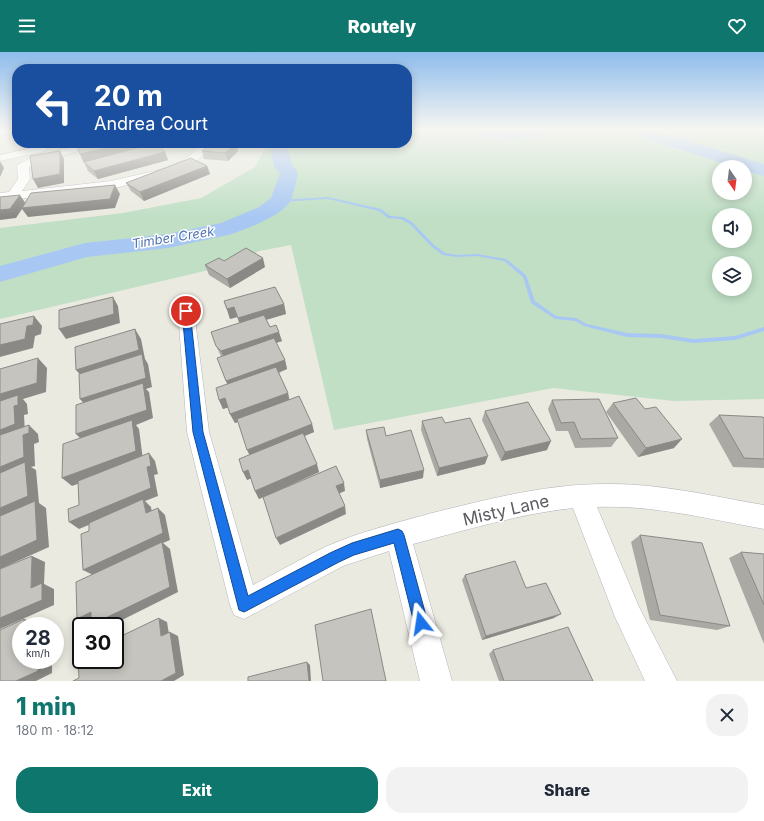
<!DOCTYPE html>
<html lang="en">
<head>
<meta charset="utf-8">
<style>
  body { margin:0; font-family:Inter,sans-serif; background:#f2f2f3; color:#1f2937; height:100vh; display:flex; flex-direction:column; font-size:15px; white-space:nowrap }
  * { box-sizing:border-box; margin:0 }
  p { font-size:13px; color:#747a83 }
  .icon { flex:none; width:22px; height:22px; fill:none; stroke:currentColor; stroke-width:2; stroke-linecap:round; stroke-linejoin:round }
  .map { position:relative; height:629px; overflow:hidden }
  .drawer { display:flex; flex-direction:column; background:#fff; flex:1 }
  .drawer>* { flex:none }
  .guide { position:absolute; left:12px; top:12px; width:400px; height:84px; border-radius:16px; box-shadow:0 2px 10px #0003; background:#1a4fa0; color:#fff; overflow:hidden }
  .needle { width:26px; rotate:166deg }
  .controls { position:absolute; left:712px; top:108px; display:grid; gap:8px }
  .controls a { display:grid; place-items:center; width:40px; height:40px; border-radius:50%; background:#fff; box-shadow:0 2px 10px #0003; font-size:20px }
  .speed { position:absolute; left:12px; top:565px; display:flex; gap:8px; font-size:20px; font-weight:700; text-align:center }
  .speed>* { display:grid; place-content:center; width:52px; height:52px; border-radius:50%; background:#fff; box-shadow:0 2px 10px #0003; line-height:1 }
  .speed small { font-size:10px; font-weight:400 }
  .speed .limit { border:2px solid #111; border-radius:6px; background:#fff; color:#111 }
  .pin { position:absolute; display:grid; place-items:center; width:34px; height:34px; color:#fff; margin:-17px; border:2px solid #fff; border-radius:50%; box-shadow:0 1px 4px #0007 }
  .me { position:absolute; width:44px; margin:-22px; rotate:345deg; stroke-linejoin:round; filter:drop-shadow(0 0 3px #0008) }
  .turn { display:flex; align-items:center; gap:14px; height:84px; padding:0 16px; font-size:18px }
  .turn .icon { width:52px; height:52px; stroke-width:2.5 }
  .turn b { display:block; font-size:28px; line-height:34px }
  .round { display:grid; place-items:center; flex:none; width:42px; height:42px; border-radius:16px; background:#f2f2f3 }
  .overview { display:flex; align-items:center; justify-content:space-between; height:68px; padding:0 16px }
  h1 { font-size:24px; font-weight:800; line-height:30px; color:#0f766e }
  .button { display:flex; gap:8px; margin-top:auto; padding:8px 16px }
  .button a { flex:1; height:46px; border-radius:16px; background:#0f766e; color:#fff; font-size:16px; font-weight:800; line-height:46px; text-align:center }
  .button a+a { background:#f2f2f3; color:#1f2937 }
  header { display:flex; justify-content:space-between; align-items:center; height:52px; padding:0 16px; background:#0f766e; color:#fff; font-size:18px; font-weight:800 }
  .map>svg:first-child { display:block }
</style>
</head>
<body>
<header><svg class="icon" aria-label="menu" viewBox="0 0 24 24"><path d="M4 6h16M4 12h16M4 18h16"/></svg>Routely<svg class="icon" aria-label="heart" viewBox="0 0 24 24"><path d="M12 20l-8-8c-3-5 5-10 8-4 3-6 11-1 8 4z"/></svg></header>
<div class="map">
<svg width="764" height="629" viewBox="0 0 764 629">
  <rect width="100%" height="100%" fill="#eaeae1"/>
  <path fill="#c0dfc5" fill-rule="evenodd" d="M407 77H764V347L674 349 553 336 334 378 291 193 259 199 226 214 0 267V176L123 161 201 146 255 115 268 91H407ZM719 115H745V141H719ZM719 163H745V189H719ZM719 211H745V237H719Z"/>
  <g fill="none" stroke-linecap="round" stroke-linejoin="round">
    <path fill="#a8c8f3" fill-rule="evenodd" d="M328 145 381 157 390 164 403 165 412 170 434 193 445 201 457 203 477 202 506 207 526 223 535 249 556 264 576 266 587 272 627 281 661 282 693 287 735 284 764 275V279L735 288 693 291 661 286 627 285 584 274 575 269 555 267 531 251 523 225 504 209 477 204 457 205 443 203 432 195 410 172 401 167 388 166 379 159 328 147 280 150 278 149 280 148Z"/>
    <path fill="#a8c8f3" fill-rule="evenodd" d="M464 77H560L558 80 552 82 512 88 472 82 466 80Z
      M625 77H649L764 112V124L745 119V115H734L627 80Z
      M274 91H291L288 96 292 113 298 121C296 130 294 143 289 151 280 164 243 179 228 183L168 196 87 205 0 230V214L85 191 168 182 221 171 259 155 271 146 280 121 274 114 270 96Z"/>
    <defs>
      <path id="minor" d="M0 77H17V82L0 83Z
        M85 91H101L100 93 37 111 29 115 30 127 22 139 111 129 163 117 175 114 193 101 202 91H212L201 105 183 118 170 122 111 137 0 149V141L9 140 18 127 17 114 19 112 29 107Z
        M42 94 46 95 47 97 46 99 0 109V103Z
        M186 253 192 255 194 259 209 380 253 533C277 521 300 507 325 495 359 480 396 471 432 461 489 447 546 432 605 432 658 431 711 444 764 453V477C709 467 654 453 597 455L639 555 677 629H645L615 565 573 456C519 462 466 478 413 492L452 629H420L389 499 343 514 244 567 234 563 230 553 187 380 178 259 180 255Z"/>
    </defs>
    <use href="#minor" stroke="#b4b5ba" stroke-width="1"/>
    <use href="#minor" fill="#fff" fill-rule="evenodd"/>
  </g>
  <path fill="#aaa9a3" d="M87 91H154L165 100 168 108 98 127 88 119 80 102Z
    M211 91H246V92H237L238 99 228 109 204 107 202 99Z
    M207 114 210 122 144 149 131 139 126 131Z
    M224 209 265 215 230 236 209 223 205 213Z
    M224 249 284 252 286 262 266 268 270 275 282 289 276 291 285 308 287 317 279 321 288 341 289 347 312 372 314 380 305 384 319 420 259 447 255 439 251 426 247 428 250 403 238 370 235 371 230 362 228 355 223 357 219 348 227 332 221 304 216 294 239 271 237 265 230 267Z
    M552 348 618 386 611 395 575 396 568 379H556L548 357Z
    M613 351 674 396 638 405 606 360Z
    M485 359 547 398 501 409 482 368Z
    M719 363 764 366V416L733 415 709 372Z
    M422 369 445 371 485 412 437 424 421 378Z
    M366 378 386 384 423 426 380 436 367 387Z
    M640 483 730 574 717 578 650 568 631 490Z
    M741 500 764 502V592L729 506Z
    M465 523 526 536 554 566 482 588 462 528Z
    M493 598 593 629H499L489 602Z"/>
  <path fill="#8b8985" d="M128 91H154L155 93 84 111 80 102Z
    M236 91 238 99 228 109 225 101Z
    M60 99 64 107V131L38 136 33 127Z
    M165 100 168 108 98 127 94 119Z
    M0 109 4 116 0 125Z
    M207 114 210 122 144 149 140 140Z
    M115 133 120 142 115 156 28 165 22 157 16 166 0 168V158L20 143 26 152Z
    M263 206 265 215 230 236 227 227Z
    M113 245 118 254 120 271 66 287 59 277Z
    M284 252 286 262 241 275 238 266Z
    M234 255 237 265 230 267 227 257Z
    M34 264 42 274 41 282 35 284 33 296 0 305V293L27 274Z
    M135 277 141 287 145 307 148 312 152 335 146 337 149 340 153 366 136 373 139 377 143 408 72 434 62 426 85 391 76 382 88 356 80 347 84 327 76 318Z
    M279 280 282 289 225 308 221 299Z
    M38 306 47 316 46 340 23 347 27 352 28 362 24 363 25 381 0 391V342Z
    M285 308 287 317 230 338 226 329Z
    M288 341 290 351 235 371 230 362Z
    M225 346 230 355 223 357 219 348Z
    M312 372 314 380 251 406 247 398Z
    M29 373 38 382 39 390 34 392 35 414 31 415 36 418 39 451 46 456 49 495 0 517V415L23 383Z
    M682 387 674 396 638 405 646 396Z
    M551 389 547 398 501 409 505 400Z
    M149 401 155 409 158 422 154 423 158 444 145 449 151 455 153 468 146 461 144 450 79 477 69 470Z
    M488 404 485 412 437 424 439 416Z
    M317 412 319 420 259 447 255 439Z
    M248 418 252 426 247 428 243 420Z
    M424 418 423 426 380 436V428Z
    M344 431 345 439 338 442 336 434Z
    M345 454 346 462 280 493 276 486Z
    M158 456 165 463 170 488 163 491 170 497 178 540 110 574H93L91 573 93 523 83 518Z
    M32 504 45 510 44 532 54 537V553L0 577V566L31 536Z
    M91 560 101 565 88 571 77 567Z
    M561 562 554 566 482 588 486 584Z
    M159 566 167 570 170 588 161 584Z
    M24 567 38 571V574H24Z
    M170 580 178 584 184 623 174 629H161Z
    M38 608H52V621L36 629H16Z
    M307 610 310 613 311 629H309Z"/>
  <path fill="#c6c4be" stroke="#8b8985" d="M87 91H128L80 102 77 94Z
    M156 91 165 100 94 119 84 110Z
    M211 91H236L225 101 202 99Z
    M60 99V122L33 127 30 104Z
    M191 106 207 114 140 140 126 131Z
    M115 133 110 147 22 156 31 141Z
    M20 143 10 157 0 158V145Z
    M246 196 263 206 227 227 205 213 219 206 224 209Z
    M275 235 284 252 238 266 234 255 227 257 224 249Z
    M113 245 114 262 59 277V258Z
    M264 263 270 275 276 273 279 280 221 299 216 294 211 280Z
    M34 264 33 273 27 274 25 287 0 293V272Z
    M135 277 139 298 76 318 75 295Z
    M274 286 285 308 226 329 217 306Z
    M142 302 146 326 80 347 79 322Z
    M38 306 37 331 0 342V317Z
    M276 315 288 341 230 362 225 346 219 348 216 336Z
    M143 331 147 358 76 382V353Z
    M18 343V353L14 354 15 372 0 378V349Z
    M299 344 312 372 247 398 237 367Z
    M636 346 645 357 656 355 682 387 646 396 613 351Z
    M599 347 618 386 581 387 574 370 561 371 552 348Z
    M528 350 551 389 505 400 485 359Z
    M719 363 763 365 764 366V407L744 406Z
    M442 365 445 371 470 366 488 404 439 416 422 369Z
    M132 368 136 399 62 426 63 392Z
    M29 373V381L23 383 24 405 0 415V383Z
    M384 375 386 384 411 378 424 418 380 428 366 378Z
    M303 381 317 412 255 439 248 418 243 420 239 407Z
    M149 401 151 414 147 415 151 436 69 470 68 457 79 453 78 429Z
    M25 410 28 444 0 456V421Z
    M336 414 344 431 336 434 345 454 276 486 263 445Z
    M143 447 146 461 158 456 163 481 83 518 81 482 89 479V471Z
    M35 449 37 488 0 505V464Z
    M640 483 702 491 730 574 660 563Z
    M162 490 170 535 91 573V560L77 567 76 530Z
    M741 500 764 502V553Z
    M32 504 31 536 42 531V548L0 566V517Z
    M515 509 526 536 546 531 561 562 486 584 465 523Z
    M371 557 386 629H323L315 573Z
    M159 566 161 584 170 580 176 621 161 629H73L79 626 78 605 81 603V608H115V587Z
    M24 567V574H21V608H38V619L16 629H0V578Z
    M568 575 593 629H504L493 598Z
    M307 610 309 629H248V625Z"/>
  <linearGradient id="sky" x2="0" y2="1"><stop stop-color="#8ebcec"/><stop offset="0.47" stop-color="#f6f6f2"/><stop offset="1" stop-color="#f6f6f2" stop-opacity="0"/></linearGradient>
  <rect width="764" height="165" fill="url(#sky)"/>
  <path fill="#1a73e8" stroke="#114b97" d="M186 256 190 259 203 380 248 544 330 501 352 491 398 477 402 479 404 483 428 571 426 576 421 578 416 576 414 571 394 491 354 503 339 510 248 558 244 560 239 558 193 380 182 259Z"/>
  <g text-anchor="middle" stroke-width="3" stroke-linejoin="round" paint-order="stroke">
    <g font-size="13" font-style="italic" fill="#5072b2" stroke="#fff">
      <text transform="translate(173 185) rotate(-9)" y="5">Timber Creek</text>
    </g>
    <g font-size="17" fill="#5a5b60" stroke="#fff">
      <text transform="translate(506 458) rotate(-13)" y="6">Misty Lane</text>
    </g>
  </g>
</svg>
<div class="controls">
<a><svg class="needle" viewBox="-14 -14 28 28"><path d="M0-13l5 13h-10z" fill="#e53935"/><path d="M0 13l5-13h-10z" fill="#747a83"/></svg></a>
<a><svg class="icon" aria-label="sound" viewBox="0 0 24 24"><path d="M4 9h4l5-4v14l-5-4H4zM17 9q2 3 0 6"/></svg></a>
<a><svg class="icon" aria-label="layers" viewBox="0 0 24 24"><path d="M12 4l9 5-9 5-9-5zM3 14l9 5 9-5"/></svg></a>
</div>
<div class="speed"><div>28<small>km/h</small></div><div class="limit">30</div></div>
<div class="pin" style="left:186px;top:259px;background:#d93025"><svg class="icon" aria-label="arrive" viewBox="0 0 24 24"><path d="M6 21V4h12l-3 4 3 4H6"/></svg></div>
<svg class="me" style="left:421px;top:571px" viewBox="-20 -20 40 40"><path d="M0-17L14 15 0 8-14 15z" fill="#1a73e8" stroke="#fff" stroke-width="4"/></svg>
<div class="guide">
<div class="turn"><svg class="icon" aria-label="left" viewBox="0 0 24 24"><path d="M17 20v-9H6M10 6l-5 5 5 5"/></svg><div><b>20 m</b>Andrea Court</div></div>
</div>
</div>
<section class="drawer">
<div class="overview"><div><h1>1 min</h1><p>180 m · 18:12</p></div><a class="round"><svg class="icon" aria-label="close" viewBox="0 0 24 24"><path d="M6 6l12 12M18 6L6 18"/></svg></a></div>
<div class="button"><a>Exit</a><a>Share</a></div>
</section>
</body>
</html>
